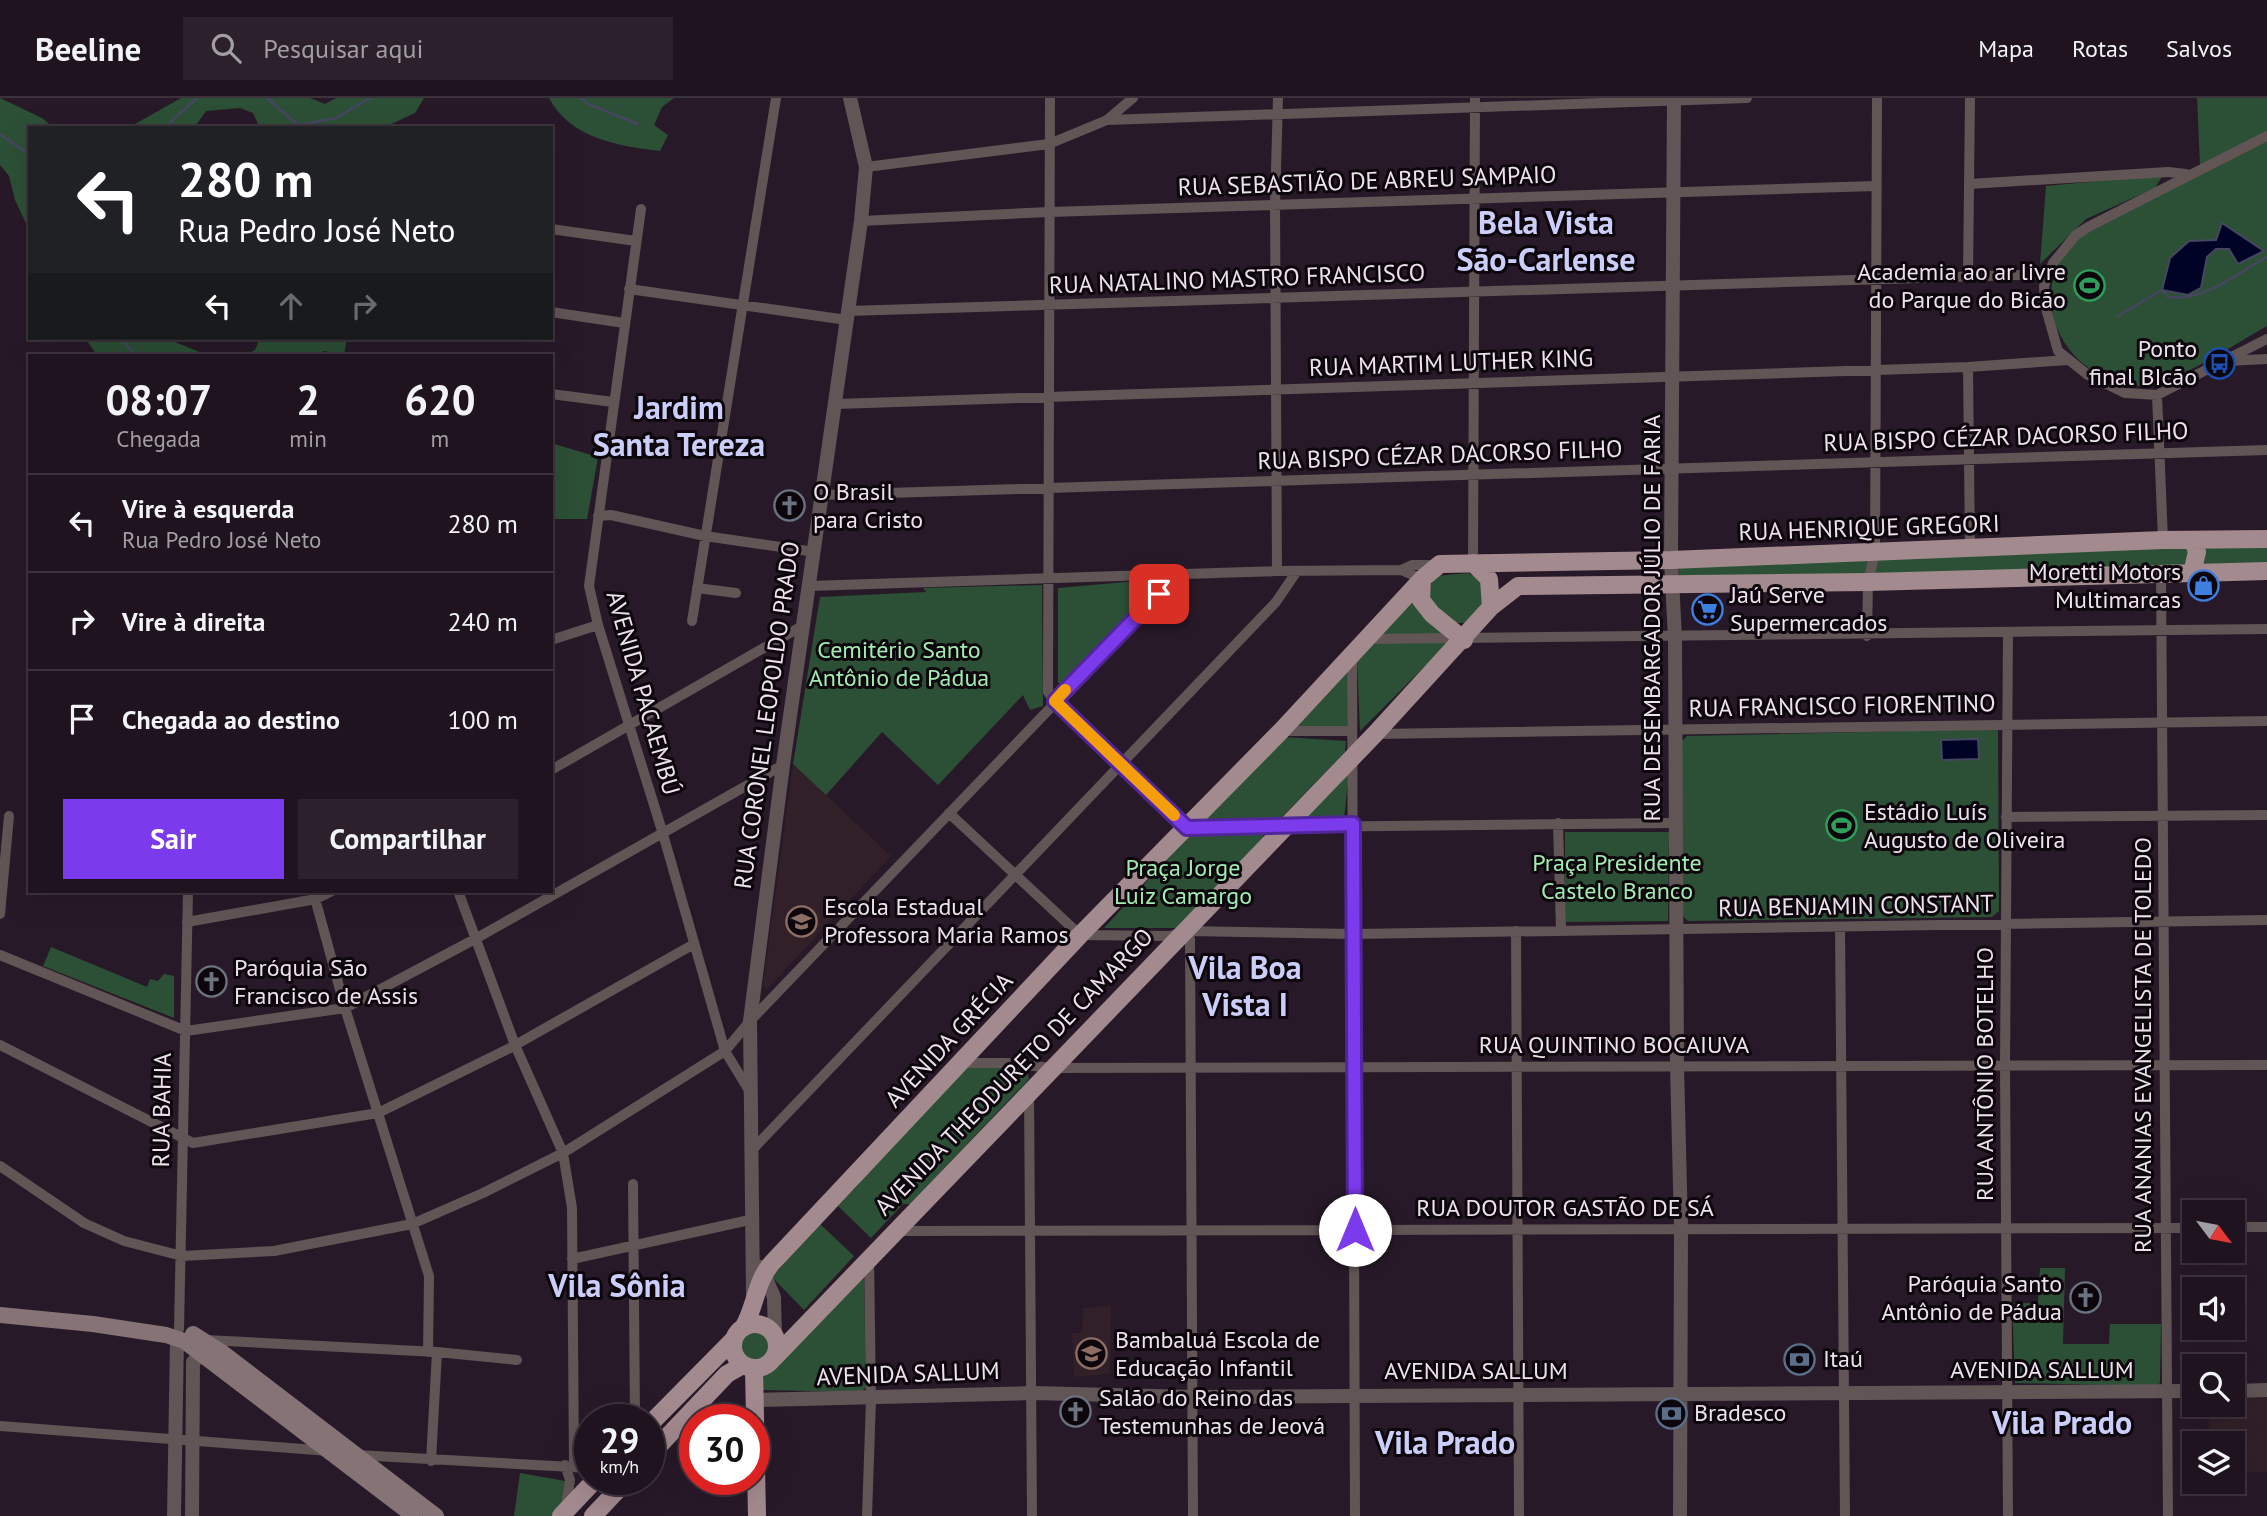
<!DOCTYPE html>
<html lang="pt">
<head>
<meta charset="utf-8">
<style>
  body { margin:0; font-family:"PT Sans",sans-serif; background:#2b202b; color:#f1f3f6; height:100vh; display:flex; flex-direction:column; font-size:26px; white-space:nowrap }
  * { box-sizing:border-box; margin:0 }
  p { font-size:23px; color:#a19ea4 }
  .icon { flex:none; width:38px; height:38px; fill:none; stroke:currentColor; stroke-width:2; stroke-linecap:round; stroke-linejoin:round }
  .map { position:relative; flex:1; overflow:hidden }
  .panel { position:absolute; left:28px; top:256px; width:525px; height:539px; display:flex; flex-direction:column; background:#1e131e; border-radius:0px; box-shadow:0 7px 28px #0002,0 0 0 2px #3c323c }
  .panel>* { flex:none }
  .top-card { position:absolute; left:28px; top:28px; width:525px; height:214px; border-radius:0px; box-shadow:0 7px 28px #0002,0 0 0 2px #3c323c; background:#202124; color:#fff; overflow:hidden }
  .needle { width:46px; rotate:122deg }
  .fabs { position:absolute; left:2182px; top:1102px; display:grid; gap:14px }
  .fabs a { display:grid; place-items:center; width:63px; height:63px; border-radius:0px; background:#1e131e; box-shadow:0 7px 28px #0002,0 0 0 2px #3c323c; font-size:35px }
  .speed { position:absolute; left:574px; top:1306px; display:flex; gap:14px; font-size:35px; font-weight:700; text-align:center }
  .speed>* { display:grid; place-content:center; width:91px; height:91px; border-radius:50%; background:#1e131e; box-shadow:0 7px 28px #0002,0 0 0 2px #3c323c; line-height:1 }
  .speed small { font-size:18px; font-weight:400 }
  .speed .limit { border:10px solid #d22; background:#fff; color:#111 }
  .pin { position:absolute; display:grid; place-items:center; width:60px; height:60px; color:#fff; margin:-30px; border-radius:14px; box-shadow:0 4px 10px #0006 }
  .me { position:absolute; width:77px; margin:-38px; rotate:0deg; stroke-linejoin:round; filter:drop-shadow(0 0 5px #0008) }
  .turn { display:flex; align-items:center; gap:24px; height:147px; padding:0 35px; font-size:32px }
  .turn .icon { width:91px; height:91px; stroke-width:2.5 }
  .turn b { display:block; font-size:49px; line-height:60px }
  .lanes { display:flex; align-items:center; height:66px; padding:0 35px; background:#0003; justify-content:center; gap:35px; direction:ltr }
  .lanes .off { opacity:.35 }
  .eta { display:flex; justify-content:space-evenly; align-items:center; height:119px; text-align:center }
  .eta b { font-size:42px; font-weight:700; line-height:49px }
  .action { display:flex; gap:14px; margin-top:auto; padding:14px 35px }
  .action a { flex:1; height:80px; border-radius:0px; background:#7c3aed; color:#fff; font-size:28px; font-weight:700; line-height:80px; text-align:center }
  .action a+a { background:#2b202b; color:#f1f3f6 }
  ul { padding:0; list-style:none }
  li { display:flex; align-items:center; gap:21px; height:98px; padding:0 35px; border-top:2px solid #3c323c }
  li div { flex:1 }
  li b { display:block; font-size:26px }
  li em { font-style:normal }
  header { display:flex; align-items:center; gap:42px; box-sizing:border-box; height:98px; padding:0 35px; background:#1e131e; border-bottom:2px solid #3c323c }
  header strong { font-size:33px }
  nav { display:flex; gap:38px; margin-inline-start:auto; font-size:24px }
  .search { width:490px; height:63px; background:#2b202b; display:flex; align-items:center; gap:18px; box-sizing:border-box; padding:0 24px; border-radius:0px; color:#a19ea4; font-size:26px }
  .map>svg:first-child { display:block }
</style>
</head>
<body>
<header>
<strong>Beeline</strong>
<div class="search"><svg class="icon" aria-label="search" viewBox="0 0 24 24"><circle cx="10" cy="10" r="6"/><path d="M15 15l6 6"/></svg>Pesquisar aqui</div>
<nav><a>Mapa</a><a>Rotas</a><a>Salvos</a></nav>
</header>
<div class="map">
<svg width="2267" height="1418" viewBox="0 0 2267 1418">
  <rect width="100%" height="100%" fill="#281928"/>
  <path fill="#322029" d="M793 666 891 758 767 891 763 887Z
    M1111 1208 1110 1276 1074 1279 1072 1235H1082L1083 1210Z
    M2267 1295V1374H2233V1346H2209V1307H2233V1296Z"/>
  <path fill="#2c5035" d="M0 0 42 20 54 30H30V134L15 102 9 78 0 67Z
    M181 0H310L325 6 336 0H424L415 15 383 30H260L253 15 240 10 206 13 194 30H128Z
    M549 0H674L662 9 654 27 668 37 660 53C619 48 571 41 549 0Z
    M2197 0H2267V34L2200 67Z
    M2267 43V228C2240 243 2170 289 2143 288 2067 287 2018 197 2077 141 2090 129 2113 121 2129 113 2175 90 2221 66 2267 43Z
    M2163 77 2155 90 2086 121 2040 166 2046 88Z
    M85 240H165L207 257H97Z
    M260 240H347L344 257 324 253 319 257H246L255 252Z
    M551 345 598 359 587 421H551Z
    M2267 445V468L1679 479V456Z
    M1468 475 1481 482 1486 505 1465 525H1457L1431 507 1428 492 1436 478Z
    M1149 482 1155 488 1153 494 1068 585H1058V490Z
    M1042 487 1043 608 1030 612 1023 597 938 687 882 634 826 697 793 666 820 499 926 494 923 490Z
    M1414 494 1451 536 1375 539Z
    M1446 543V547L1360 633 1357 561 1369 544Z
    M1347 566V629L1295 631Z
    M1998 631 1999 813 1992 819 1688 823 1682 817V643L1687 638Z
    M1284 639 1346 643 1345 654 1278 723 1202 724Z
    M1350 664 1344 721 1337 724 1304 721Z
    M1259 733 1264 735 1263 740 1178 830H1104L1192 734Z
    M1565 734H1669L1668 823 1565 824Z
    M51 849 147 889 150 881 158 883 164 876 174 878V920L43 868Z
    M963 968 1026 970 1029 981 910 1106H903L871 1140 838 1108 859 1086 860 1079Z
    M820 1126 854 1158 804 1212 772 1179Z
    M2040 1170H2065L2063 1246H2109L2110 1226H2161L2160 1285 2156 1288 2015 1285 2012 1205H2038Z
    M859 1173 864 1181 866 1290 860 1294 761 1292 762 1278Z
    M740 1248a15 15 0 1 1 30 0a15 15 0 1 1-30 0Z
    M520 1375 565 1383 567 1397 556 1418H514Z"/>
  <path fill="#000326" stroke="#474661" stroke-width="2" d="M2222 125 2264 153 2238 166 2229 151H2216L2207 159 2201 190 2188 197 2162 192 2170 160 2189 143 2216 142Z
    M1978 641 1979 661 1942 662 1941 642Z"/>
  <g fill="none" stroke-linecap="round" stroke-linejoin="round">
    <path stroke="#474661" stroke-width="2.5" d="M267 0 298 27 336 20 370 0
      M581 0 588 6 638 26
      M164 30 197 0
      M0 36 30 57
      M2118 218 2162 192 2168 199C2203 205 2237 175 2267 159
      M121 240 135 257"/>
    <path stroke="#615556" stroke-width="10" d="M1050 0 1048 594 1054 603 1187 730 1676 725
      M1107 22 1747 0
      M2267 38 2088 129 2076 137 2053 165 2044 188 2045 207 2058 253 2088 277 2125 295 2157 297 2267 241
      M866 69 1049 46 1107 22 1133 0
      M1969 86 2168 74 2186 76
      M641 111 589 488 598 527 663 736 725 953 750 994
      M861 123 1050 114 1875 88
      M551 131 636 143
      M1968 178 1970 0
      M629 191 847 222
      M848 213 2047 176
      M551 214 624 225
      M2227 263 2267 261
      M1968 269 1970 451
      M551 296 613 304
      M2157 297 2163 442
      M836 306 1968 269 2068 262
      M823 397 2267 352
      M598 418 611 417 705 438 815 454
      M1473 465 1475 0
      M1401 472 1412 467H1437
      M1277 473 1275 106 1278 0
      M2161 475 2168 1418
      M809 488 1277 473 1401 472 1422 481
      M697 490 736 495
      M692 523 776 0
      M2008 534 2005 969 2008 1418
      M1867 538 1868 484 1875 455 1877 0
      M1367 541 2267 531
      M551 542 598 527
      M1352 557 1355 1418
      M1281 633H1352
      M1375 636 2267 623
      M551 672 802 528
      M949 715 1080 837 1170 838 1186 833 1354 836 2267 822
      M2006 719 2267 717
      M1558 725 1561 832
      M313 793 345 910 429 1178 428 1254
      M458 793 515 947 563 1055 572 1110 574 1368
      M0 816 9 718
      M187 824 316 801 332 793
      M1840 829 1845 1418
      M1186 833 1190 841 1193 1418
      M1516 833 1519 1418
      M0 857 186 933 345 910 477 840 783 667
      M0 947 193 1045 378 1015 510 950 694 846
      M961 965H1007L1052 970 2267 967
      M1029 995 1032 1418
      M753 1051 1276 504 1297 473
      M0 1068 84 1125 124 1143 182 1158 274 1153 412 1126 483 1095 563 1055 725 953 750 923 1178 477
      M633 1086 635 1321
      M2233 1129H2267
      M896 1133 2194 1130
      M572 1161 754 1121
      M179 1231 188 793
      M206 1242 437 1254 517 1262
      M0 1328 329 1353
      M358 1357 590 1370
      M431 1363 437 1254
      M565 1367 570 1382 566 1409
      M867 1418 871 1301 869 1160"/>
    <path stroke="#615556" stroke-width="14" d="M1674 0 1671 462 1675 540 1677 968 1681 1129 1680 1418
      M761 1169 774 1199 775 1239
      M753 1196 750 923 783 667 861 123 866 69 850 0
      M2233 1293 2267 1292
      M757 1302 1033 1295 1192 1299 2194 1293
      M174 1418 177 1240
      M192 1418 193 1264 203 1255"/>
    <path stroke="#867376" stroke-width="16" d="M0 1217 93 1226 166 1237 184 1243 414 1418
      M193 1236 223 1255 436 1418"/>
    <path stroke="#a38a8e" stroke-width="18" d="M1473 465 1489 481 1491 509
      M2192 475 2197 454 2193 442
      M1422 481 1421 502 1432 516 1464 542
      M733 1248a22 22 0 1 1 44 0a22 22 0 1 1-44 0Z
      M743 1230C756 1209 755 1184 772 1165L1080 837 1281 633 1422 481 1440 466 1671 462 2163 442 2267 441
      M774 1260 1375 636 1491 509 1518 488 1868 484 2267 473
      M754 1270 757 1418
      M649 1327 734 1241
      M649 1358 727 1276 743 1267
      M561 1418 596 1381
      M593 1418 628 1381"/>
  </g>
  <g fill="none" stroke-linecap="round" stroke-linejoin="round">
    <defs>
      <path id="route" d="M1159 496 1055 603 1187 730 1353 726 1355 1132"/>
    </defs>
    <use href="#route" stroke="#51269a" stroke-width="18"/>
    <use href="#route" stroke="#7c3aed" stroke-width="12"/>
    <path stroke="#f59e0b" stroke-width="12" d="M1065 592 1055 603 1174 717"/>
  </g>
  <defs>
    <symbol id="stadium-ring" viewBox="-11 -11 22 22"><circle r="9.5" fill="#0d070d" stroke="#2e9e5b" stroke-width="1.5"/><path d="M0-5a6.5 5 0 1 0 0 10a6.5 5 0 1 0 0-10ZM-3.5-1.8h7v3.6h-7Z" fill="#2e9e5b"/></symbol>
    <symbol id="bus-ring" viewBox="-11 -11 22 22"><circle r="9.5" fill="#0d070d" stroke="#1a4fb4" stroke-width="1.5"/><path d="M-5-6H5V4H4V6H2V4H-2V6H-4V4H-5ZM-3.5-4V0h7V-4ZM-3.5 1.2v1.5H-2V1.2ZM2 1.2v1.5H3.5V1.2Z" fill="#1a4fb4"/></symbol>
    <symbol id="church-ring" viewBox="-11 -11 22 22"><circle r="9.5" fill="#0d070d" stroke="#6b7280" stroke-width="1.5"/><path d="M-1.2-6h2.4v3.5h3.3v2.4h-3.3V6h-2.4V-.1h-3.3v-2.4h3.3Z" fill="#6b7280"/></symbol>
    <symbol id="shop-ring" viewBox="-11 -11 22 22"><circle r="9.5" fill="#0d070d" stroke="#3f7fe0" stroke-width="1.5"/><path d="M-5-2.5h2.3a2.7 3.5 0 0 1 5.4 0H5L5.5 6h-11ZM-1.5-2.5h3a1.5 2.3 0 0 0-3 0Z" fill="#3f7fe0"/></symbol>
    <symbol id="supermarket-ring" viewBox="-11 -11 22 22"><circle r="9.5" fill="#0d070d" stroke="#3f7fe0" stroke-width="1.5"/><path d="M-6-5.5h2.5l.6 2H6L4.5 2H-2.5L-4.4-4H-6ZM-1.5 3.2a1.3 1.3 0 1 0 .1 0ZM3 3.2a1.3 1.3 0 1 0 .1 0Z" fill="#3f7fe0"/></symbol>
    <symbol id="school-ring" viewBox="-11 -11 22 22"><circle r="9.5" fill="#0d070d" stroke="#8d6e63" stroke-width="1.5"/><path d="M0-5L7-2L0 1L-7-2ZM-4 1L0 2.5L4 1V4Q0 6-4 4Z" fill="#8d6e63"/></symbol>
    <symbol id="bank-ring" viewBox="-11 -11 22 22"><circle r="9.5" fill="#0d070d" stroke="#5c6f8a" stroke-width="1.5"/><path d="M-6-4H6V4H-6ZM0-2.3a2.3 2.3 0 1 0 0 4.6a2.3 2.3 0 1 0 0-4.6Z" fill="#5c6f8a"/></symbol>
  </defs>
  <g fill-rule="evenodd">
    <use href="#stadium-ring" x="2072" y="170" width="35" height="35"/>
    <use href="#bus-ring" x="2202" y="248" width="35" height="35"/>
    <use href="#church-ring" x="772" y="390" width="35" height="35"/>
    <use href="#shop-ring" x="2186" y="470" width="35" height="35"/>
    <use href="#supermarket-ring" x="1690" y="494" width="35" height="35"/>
    <use href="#stadium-ring" x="1824" y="710" width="35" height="35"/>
    <use href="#school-ring" x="784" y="806" width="35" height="35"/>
    <use href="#church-ring" x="194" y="866" width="35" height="35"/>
    <use href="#church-ring" x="2068" y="1182" width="35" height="35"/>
    <use href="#school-ring" x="1074" y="1238" width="35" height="35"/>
    <use href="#bank-ring" x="1782" y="1244" width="35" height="35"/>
    <use href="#church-ring" x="1058" y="1296" width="35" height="35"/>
    <use href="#bank-ring" x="1654" y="1298" width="35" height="35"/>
  </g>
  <g text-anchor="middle" stroke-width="6" stroke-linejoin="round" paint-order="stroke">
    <g font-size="24" fill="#ede2ec" stroke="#0d070d">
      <text transform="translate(1367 83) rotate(-2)" y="8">RUA SEBASTIÃO DE ABREU SAMPAIO</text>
      <text transform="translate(1237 181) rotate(-2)" y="8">RUA NATALINO MASTRO FRANCISCO</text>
      <text transform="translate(1451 265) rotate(-2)" y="8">RUA MARTIM LUTHER KING</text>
      <text transform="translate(2006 339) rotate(-2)" y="8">RUA BISPO CÉZAR DACORSO FILHO</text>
      <text transform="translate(1440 357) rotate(-2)" y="8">RUA BISPO CÉZAR DACORSO FILHO</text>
      <text transform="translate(1869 430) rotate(-2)" y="8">RUA HENRIQUE GREGORI</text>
      <text transform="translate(1652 520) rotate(-90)" y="8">RUA DESEMBARGADOR JÚLIO DE FARIA</text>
      <text transform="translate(643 595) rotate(74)" y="8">AVENIDA PACAEMBÚ</text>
      <text transform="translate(1842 608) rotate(-1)" y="8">RUA FRANCISCO FIORENTINO</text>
      <text transform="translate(767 617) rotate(-82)" y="8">RUA CORONEL LEOPOLDO PRADO</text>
      <text transform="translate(1856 808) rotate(-1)" y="8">RUA BENJAMIN CONSTANT</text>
      <text transform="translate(949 942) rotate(-47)" y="8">AVENIDA GRÉCIA</text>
      <text x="1614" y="955">RUA QUINTINO BOCAIUVA</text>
      <text transform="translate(2143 947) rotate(-90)" y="8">RUA ANANIAS EVANGELISTA DE TOLEDO</text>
      <text transform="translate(1014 974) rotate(-46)" y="8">AVENIDA THEODURETO DE CAMARGO</text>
      <text transform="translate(1985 976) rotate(-90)" y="8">RUA ANTÔNIO BOTELHO</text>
      <text transform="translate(162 1012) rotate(-89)" y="8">RUA BAHIA</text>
      <text x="1565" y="1118">RUA DOUTOR GASTÃO DE SÁ</text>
      <text x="2042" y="1280">AVENIDA SALLUM</text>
      <text x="1476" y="1281">AVENIDA SALLUM</text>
      <text transform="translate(908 1276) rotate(-2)" y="8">AVENIDA SALLUM</text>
    </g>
    <g font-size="24" fill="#ede2ec" stroke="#0d070d" text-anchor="start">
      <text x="2066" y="182" text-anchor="end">Academia ao ar livre<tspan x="2066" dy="28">do Parque do Bicão</tspan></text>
      <text x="2197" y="259" text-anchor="end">Ponto<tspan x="2197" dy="28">final BIcão</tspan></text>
      <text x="813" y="402">O Brasil<tspan x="813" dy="28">para Cristo</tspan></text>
      <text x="2181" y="482" text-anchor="end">Moretti Motors<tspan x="2181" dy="28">Multimarcas</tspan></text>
      <text x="1730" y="505">Jaú Serve<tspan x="1730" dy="28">Supermercados</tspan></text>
      <text x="1864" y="722">Estádio Luís<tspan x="1864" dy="28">Augusto de Oliveira</tspan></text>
      <text x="824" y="817">Escola Estadual<tspan x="824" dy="28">Professora Maria Ramos</tspan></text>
      <text x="234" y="878">Paróquia São<tspan x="234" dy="28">Francisco de Assis</tspan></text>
      <text x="2062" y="1194" text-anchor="end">Paróquia Santo<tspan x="2062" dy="28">Antônio de Pádua</tspan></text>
      <text x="1115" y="1250">Bambaluá Escola de<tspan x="1115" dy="28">Educação Infantil</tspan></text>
      <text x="1823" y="1269">Itaú</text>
      <text x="1099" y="1308">Salão do Reino das<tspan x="1099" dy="28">Testemunhas de Jeová</tspan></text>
      <text x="1694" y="1323">Bradesco</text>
    </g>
    <g font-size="24" fill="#a1ecb1" stroke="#0d070d">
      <text x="899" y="560">Cemitério Santo<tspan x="899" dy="28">Antônio de Pádua</tspan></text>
      <text x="1617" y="773">Praça Presidente<tspan x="1617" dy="28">Castelo Branco</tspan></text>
      <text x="1183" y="778">Praça Jorge<tspan x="1183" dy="28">Luiz Camargo</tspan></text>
    </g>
    <g font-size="32" font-weight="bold" fill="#cbcef9" stroke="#0d070d">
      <text x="1546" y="136">Bela Vista<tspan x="1546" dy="37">São-Carlense</tspan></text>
      <text x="679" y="321">Jardim<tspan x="679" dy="37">Santa Tereza</tspan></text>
      <text x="1245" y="881">Vila Boa<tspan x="1245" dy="37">Vista I</tspan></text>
      <text x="617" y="1199">Vila Sônia</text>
      <text x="2062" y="1336">Vila Prado</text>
      <text x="1445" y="1356">Vila Prado</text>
    </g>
  </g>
</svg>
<div class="fabs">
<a><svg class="needle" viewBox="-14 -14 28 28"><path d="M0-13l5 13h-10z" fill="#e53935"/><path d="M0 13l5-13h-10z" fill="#a19ea4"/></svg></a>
<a><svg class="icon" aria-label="sound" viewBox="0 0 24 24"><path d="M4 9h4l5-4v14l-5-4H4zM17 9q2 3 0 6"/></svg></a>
<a><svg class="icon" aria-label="search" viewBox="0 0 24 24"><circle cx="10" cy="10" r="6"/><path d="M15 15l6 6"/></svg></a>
<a><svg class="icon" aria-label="layers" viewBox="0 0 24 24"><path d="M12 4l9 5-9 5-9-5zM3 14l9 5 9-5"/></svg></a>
</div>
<div class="speed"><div>29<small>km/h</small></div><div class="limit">30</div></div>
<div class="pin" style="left:1159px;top:496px;background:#d93025"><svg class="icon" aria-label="arrive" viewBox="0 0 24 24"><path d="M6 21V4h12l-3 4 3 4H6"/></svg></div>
<svg class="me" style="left:1355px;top:1132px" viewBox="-20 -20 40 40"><circle r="19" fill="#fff"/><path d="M0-13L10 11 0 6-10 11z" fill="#7c3aed"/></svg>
<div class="top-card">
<div class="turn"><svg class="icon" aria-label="left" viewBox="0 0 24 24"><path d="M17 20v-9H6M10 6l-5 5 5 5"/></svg><div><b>280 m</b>Rua Pedro José Neto</div></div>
<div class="lanes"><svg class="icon" aria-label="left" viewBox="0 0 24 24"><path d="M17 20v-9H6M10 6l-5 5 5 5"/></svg><svg class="icon off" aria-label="ahead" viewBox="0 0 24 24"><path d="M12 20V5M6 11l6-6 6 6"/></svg><svg class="icon off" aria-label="right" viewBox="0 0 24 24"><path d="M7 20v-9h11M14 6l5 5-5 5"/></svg></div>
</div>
<section class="panel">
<div class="eta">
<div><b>08:07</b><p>Chegada</p></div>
<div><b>2</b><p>min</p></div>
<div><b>620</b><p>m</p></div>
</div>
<ul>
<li><svg class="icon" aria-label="left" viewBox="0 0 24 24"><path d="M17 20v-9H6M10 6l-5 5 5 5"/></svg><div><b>Vire à esquerda</b><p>Rua Pedro José Neto</p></div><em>280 m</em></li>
<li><svg class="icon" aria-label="right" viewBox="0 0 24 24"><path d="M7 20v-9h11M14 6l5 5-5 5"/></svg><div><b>Vire à direita</b></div><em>240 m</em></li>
<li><svg class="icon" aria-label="arrive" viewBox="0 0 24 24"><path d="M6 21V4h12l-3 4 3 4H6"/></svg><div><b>Chegada ao destino</b></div><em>100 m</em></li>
</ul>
<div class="action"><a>Sair</a><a>Compartilhar</a></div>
</section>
</div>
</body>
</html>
